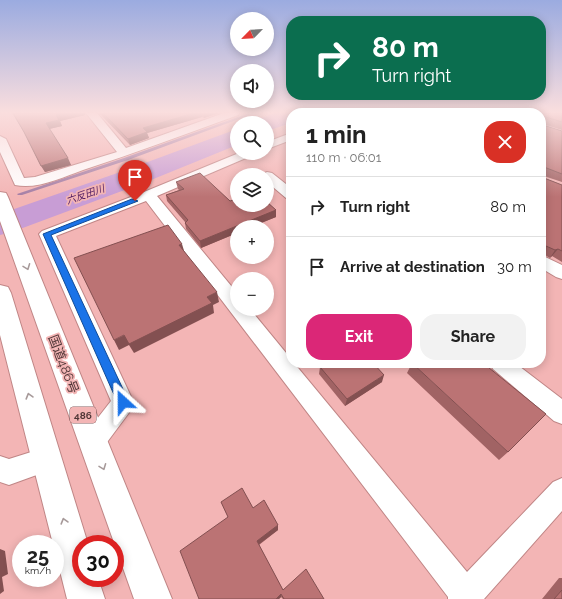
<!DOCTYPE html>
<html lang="en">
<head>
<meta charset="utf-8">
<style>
  body { margin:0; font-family:Raleway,"Noto Sans JP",sans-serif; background:#f2f2f2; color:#222; height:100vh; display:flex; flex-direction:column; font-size:15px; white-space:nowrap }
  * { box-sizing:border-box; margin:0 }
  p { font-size:13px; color:#767676 }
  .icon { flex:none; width:22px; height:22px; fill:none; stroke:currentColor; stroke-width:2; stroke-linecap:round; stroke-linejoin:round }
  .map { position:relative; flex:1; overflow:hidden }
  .sheet { position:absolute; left:286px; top:108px; width:260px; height:260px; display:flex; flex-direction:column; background:#fff; border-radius:16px; box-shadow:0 2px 10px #0003 }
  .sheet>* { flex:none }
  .banner { position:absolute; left:286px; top:16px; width:260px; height:84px; border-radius:16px; box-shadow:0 2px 10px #0003; background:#0b6e4f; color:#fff; overflow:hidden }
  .needle { width:26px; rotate:246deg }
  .controls { position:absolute; left:230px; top:12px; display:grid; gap:8px }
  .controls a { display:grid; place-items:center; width:44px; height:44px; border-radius:50%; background:#fff; box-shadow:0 2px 10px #0003; font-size:20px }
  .speed { position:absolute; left:12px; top:535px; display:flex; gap:8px; font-size:20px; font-weight:700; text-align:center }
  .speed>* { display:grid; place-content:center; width:52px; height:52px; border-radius:50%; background:#fff; box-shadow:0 2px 10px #0003; line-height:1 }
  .speed small { font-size:10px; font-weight:400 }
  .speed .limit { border:6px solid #d22; background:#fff; color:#111 }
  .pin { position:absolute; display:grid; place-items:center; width:34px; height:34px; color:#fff; margin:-41px -17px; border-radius:50% 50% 50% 0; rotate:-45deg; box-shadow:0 0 4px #0007 }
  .pin .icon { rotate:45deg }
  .me { position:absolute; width:44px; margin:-22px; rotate:336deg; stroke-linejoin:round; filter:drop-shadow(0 0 3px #0008) }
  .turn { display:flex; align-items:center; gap:14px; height:84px; padding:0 20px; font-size:18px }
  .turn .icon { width:52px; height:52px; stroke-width:2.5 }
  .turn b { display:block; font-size:28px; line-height:34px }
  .round { display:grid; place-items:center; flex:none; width:42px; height:42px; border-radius:16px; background:#f2f2f2 }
  .summary { display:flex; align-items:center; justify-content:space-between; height:68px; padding:0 20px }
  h1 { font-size:24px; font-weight:700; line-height:30px }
  .button { display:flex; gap:8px; margin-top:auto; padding:8px 20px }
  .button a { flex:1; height:46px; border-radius:16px; background:#db2777; color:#fff; font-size:16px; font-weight:700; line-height:46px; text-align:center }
  .button a+a { background:#f2f2f2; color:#222 }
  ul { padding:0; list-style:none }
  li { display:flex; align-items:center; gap:12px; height:60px; padding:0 20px; border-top:1px solid #e0e0e0 }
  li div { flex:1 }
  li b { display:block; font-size:15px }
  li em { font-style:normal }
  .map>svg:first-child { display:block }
</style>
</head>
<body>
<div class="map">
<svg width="562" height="599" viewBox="0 0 562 599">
  <rect width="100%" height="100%" fill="#f3b5b5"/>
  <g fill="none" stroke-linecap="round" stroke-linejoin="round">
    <path fill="#a47ea5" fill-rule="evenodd" d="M249 113H255L128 160 22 195H18L17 194 124 158Z"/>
    <path fill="#c89dd5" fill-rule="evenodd" d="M275 113H291V123L267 131V123H256L259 119Z
      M237 129V145L146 182 12 232 0 235V214L126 170Z"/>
    <defs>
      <path id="street" d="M86 113H97L126 148 224 113H239L238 115C186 134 135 153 83 170 63 177 37 190 15 185L0 152V136L6 139 24 178 35 177 117 152Z
        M291 133V140L267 149V142Z
        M239 153H255L253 155 157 196 237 293V309H250L291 359V363H294L467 572 553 482 562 478V511L484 599H448V597L146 201 56 236 134 403 131 410 102 449 94 453 86 449 82 441 86 433 111 401 39 234 42 231 144 192Z
        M267 172 272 173 291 188V199L286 198 267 182V175H261Z
        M541 255 562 265V279L556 277 541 268Z
        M490 363H515L562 399V424L554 421 493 369Z
        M47 447 56 450 59 459 56 468 9 485 0 482V456L9 459Z"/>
      <path id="highway" d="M0 192 6 193 8 197 172 599H134L0 221Z
        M0 285 8 287 11 293 88 544H81V578H98L105 599H67L55 551V544H53L0 335Z"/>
    </defs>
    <use href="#street" stroke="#c08686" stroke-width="2"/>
    <use href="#highway" stroke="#c08686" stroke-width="2"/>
    <use href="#street" fill="#fff" fill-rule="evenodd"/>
    <use href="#highway" fill="#fff" fill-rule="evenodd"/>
  </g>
  <path fill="#a16364" d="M12 113H85V115L60 121 62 126 49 129 71 165 45 172 27 137Z
    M99 113H219L204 118 202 117 147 133 149 138 130 145Z
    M541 113H562V130L543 124V125L562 131V182L544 176V178L562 185V262L552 256 550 258 545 255V258L541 263Z
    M176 182 230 201 276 210V217L201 248 186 229 185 223V222L167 201 166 195 179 190 178 189Z
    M412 363 508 452 499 460 407 373Z
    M320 367 382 382 345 406 319 374Z
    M221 502 253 508 278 530 259 545 283 590 324 599H283L281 597 279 599H199L228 517Z
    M559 578H562V599H542Z"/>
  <path fill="#835051" d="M64 113H85V115L60 121 62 126 49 129 46 123 56 115Z
    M194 113H202V117L147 133 149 138 130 145 128 139 143 128Z
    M204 113H219L204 118Z
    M68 158 71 165 45 172 41 166Z
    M276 210V217L251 227H237V233L201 248 200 241Z
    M182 244 185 254 179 245Z
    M558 249 552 256 550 258 555 250Z
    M217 292 219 302 213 305 214 313 134 353 129 345 119 350 114 340Z
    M384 375 382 382 345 406 347 399Z
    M278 525V530L258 545 257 541Z
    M0 549 5 551 8 574 2 577 4 591 0 594Z
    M281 594V597L279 599H276Z"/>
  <path fill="#bb7374" stroke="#835051" d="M13 113H64L56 115 59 120 46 123 68 158 41 166 24 132Z
    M103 113H194L143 128 147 132 128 139Z
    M541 113H562V122L543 116V125L562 131V174L544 167V178L562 185V251L558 249 555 250 546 246 545 258 541 260V203L543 202 541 201Z
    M200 173 230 201 237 199V205H267V202L276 210 200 241 185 223 188 220 166 195 184 189 176 182Z
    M168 225 182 244 179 245 217 292 207 297 212 303 129 344 124 335 114 340 74 258Z
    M326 363H373L384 375 347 399 320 367Z
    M412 363H483L546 414 508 452Z
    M242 488 253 508 264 500 278 525 257 541 283 590 306 569 324 599H284L281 594 276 599H199L180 551 228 517 221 502Z
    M562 590V599H554Z"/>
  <defs><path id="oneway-chevron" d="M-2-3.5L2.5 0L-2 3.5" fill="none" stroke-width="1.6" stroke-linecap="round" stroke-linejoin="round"/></defs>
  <g stroke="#a79a9a">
    <use href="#oneway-chevron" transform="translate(27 267) rotate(69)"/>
    <use href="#oneway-chevron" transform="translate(29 396) rotate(-106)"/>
    <use href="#oneway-chevron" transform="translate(103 467) rotate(69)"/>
    <use href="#oneway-chevron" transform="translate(64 521) rotate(-106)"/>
  </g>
  <linearGradient id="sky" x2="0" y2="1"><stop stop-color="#9babe0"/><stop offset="0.57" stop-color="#fadede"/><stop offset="1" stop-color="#fadede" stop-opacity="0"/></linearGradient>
  <rect width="562" height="197" fill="url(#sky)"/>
  <path fill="#1a73e8" stroke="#114b97" d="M132 199 138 201 51 235 129 402 127 406 123 408 119 406 43 234Z"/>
  <g text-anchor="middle" stroke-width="3.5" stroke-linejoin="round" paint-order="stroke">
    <g font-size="10" font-style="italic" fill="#572164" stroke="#f3b5b5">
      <text transform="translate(85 194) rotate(-19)" y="4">六反田川</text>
    </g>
    <rect fill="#f3b5b5" stroke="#805b5c" stroke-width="1" x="70" y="407" width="26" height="16" rx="3"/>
    <g font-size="10" font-weight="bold" fill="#4f3536">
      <text x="83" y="419">486</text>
    </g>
    <g font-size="13" fill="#4f3536" stroke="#f3b5b5">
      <text transform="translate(64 364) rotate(69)" y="5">国道486号</text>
    </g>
  </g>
</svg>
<div class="controls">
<a><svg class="needle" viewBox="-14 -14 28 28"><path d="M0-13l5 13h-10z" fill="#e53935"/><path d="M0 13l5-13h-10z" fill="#767676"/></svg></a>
<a><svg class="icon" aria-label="sound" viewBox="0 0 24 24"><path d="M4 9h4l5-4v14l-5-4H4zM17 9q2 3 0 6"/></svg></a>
<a><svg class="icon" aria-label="search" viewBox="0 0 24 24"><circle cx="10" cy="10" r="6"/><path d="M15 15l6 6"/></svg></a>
<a><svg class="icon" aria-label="layers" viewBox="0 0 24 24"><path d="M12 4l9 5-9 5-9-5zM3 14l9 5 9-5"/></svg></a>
<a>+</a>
<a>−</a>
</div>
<div class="speed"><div>25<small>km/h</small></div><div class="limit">30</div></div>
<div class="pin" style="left:135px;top:201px;background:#d93025"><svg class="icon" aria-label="arrive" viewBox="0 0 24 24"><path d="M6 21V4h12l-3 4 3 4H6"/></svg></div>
<svg class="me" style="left:123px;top:402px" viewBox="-20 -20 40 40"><path d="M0-17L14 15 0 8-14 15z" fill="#1a73e8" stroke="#fff" stroke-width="4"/></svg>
<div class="banner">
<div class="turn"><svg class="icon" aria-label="right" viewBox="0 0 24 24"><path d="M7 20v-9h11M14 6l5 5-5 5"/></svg><div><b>80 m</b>Turn right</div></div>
</div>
<section class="sheet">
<div class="summary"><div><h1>1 min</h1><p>110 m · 06:01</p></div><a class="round" style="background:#d93025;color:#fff"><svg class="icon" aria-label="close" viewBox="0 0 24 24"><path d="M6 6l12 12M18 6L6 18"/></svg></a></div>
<ul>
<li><svg class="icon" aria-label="right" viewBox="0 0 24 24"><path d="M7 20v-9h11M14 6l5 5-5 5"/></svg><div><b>Turn right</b></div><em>80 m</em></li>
<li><svg class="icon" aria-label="arrive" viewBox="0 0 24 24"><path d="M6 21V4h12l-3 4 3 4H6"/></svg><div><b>Arrive at destination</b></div><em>30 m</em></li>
</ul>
<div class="button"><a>Exit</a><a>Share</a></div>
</section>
</div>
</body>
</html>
